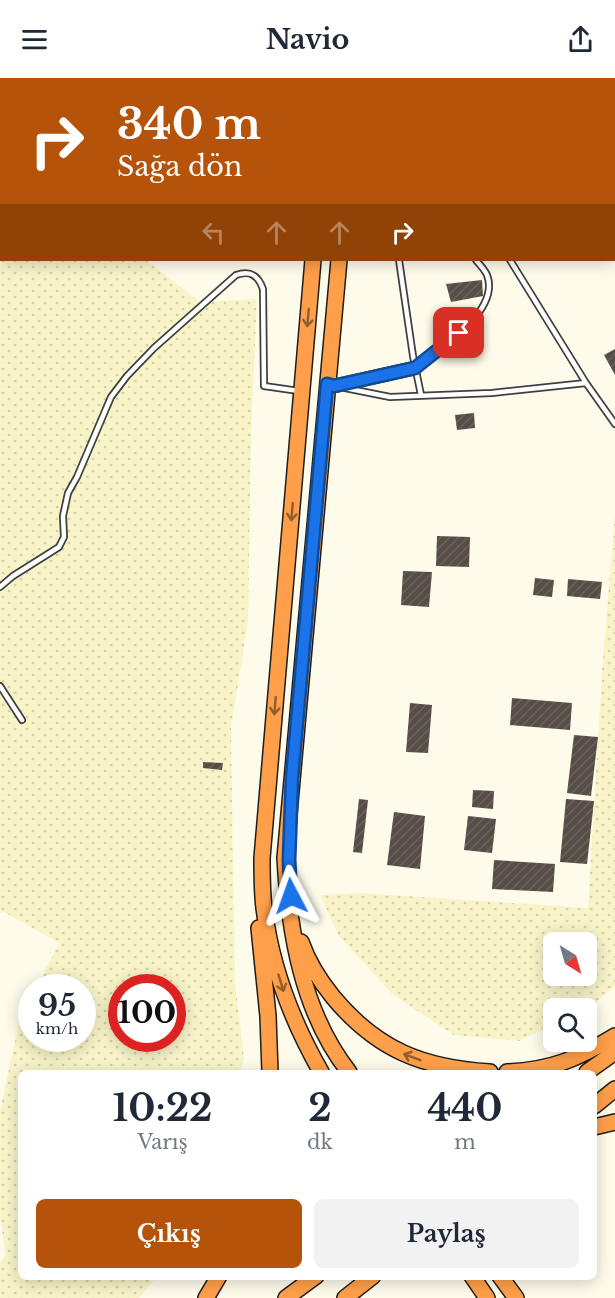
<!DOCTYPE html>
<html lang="tr">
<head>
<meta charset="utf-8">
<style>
  body { margin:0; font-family:"Libre Baskerville",serif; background:#f2f2f3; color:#1f2937; height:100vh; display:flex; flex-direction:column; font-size:22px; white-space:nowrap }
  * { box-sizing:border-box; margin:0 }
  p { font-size:20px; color:#747a83 }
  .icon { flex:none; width:33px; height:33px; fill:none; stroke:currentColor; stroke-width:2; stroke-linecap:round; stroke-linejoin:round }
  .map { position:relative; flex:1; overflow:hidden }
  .panel { position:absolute; left:18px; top:992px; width:579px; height:210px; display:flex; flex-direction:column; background:#fff; border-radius:9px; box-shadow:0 3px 15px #0003 }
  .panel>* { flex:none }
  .top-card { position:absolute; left:0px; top:0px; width:615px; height:183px; box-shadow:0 3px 15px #0003; background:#b45309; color:#fff; overflow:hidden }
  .needle { width:39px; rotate:143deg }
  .controls { position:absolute; left:543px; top:854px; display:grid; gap:12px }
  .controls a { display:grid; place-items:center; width:54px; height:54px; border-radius:9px; background:#fff; box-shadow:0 3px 15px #0003; font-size:30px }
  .speed { position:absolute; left:18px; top:896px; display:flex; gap:12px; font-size:30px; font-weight:700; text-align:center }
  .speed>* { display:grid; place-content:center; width:78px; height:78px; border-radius:50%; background:#fff; box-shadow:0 3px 15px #0003; line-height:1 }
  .speed small { font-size:15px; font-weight:400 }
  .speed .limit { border:9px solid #d22; background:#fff; color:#111 }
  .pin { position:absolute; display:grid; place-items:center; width:51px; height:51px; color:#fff; margin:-26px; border-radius:12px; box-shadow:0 3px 9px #0006 }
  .me { position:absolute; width:66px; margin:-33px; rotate:356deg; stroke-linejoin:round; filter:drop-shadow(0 0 4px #0008) }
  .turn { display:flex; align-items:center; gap:21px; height:126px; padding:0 18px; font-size:27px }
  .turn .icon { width:78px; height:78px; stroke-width:2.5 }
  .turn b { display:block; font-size:42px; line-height:51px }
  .lanes { display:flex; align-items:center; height:57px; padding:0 18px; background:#0003; justify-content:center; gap:30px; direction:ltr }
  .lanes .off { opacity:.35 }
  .eta { display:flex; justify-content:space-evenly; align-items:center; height:102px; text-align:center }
  .eta b { font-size:36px; font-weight:700; line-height:42px }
  .primary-button { display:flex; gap:12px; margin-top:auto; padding:12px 18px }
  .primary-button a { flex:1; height:69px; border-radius:9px; background:#b45309; color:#fff; font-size:24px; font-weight:700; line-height:69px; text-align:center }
  .primary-button a+a { background:#f2f2f3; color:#1f2937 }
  header { display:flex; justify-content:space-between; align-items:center; height:78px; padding:0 18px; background:#fff; font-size:27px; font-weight:700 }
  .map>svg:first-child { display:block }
</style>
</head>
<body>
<header><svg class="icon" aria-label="menu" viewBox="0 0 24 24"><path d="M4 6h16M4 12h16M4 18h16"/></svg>Navio<svg class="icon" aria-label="share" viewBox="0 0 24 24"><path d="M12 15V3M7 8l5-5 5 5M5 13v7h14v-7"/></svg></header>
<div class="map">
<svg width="615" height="1220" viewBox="0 0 615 1220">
  <defs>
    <pattern id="farmland-dots" width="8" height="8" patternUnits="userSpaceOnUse" patternTransform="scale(1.5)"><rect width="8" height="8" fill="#f8f4c8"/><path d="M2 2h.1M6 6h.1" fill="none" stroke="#d3d0ab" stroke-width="1.8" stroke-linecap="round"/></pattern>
    <pattern id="building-hatch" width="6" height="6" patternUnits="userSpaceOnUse" patternTransform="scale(1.5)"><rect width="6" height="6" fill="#564d47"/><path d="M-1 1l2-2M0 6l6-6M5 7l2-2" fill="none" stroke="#69625d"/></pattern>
  </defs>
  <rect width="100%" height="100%" fill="#fffbeb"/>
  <path fill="url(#farmland-dots)" fill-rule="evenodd" d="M0 0H80L2 2V182H146L200 224 257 221 251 355 248 543 231 649 235 904 244 981 240 994H21V1198L156 1199 139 1220H0V1184L6 1177 0 1141V1033L18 949 31 921 32 960H82V909H37L59 865 4 834 0 835ZM122 909H172V960H122Z
    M615 435V908L587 932 586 930H554L553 947 519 963 454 957 392 916 339 858 320 817 360 815 588 830 602 593ZM554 864H586V897H554Z"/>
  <path fill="url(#building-hatch)" d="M482 202 483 218 451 224 446 206Z
    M615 271V297L604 277Z
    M474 335 475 350 457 352 455 337Z
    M437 458 470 459 469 489 436 488Z
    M403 493 432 494 429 529 401 527Z
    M535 500 554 502 552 519 533 517Z
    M568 501 602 504 600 521 567 518Z
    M512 620 572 625 570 652 510 647Z
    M410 625 432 627 428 675 406 674Z
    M574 657 598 659 591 718 567 715Z
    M203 684 223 685 222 692 203 690Z
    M473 712 494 713 493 731 472 729Z
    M359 721 368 722 362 775 353 774Z
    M566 721 594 723 587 786 560 784Z
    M394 734 425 738 420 791 387 787Z
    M468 738 496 741 492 775 464 772Z
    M494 782 555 786 553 814 492 811Z"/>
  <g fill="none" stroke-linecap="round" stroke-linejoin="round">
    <defs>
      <path id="lane" d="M566 2 569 0
        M399 182 413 278 421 317
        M510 182 586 305 615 346
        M415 290C439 272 501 233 487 197 485 192 479 186 476 182
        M345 310 390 319 492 315 586 305
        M0 509 13 498 59 469 64 459 63 438 68 415 77 399 111 319 127 298 154 270 236 197C250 192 258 197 263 211L264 308 299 313
        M0 608 22 642"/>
      <path id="secondary" d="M334 308 415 290"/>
      <path id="highway" d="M330 2V0
        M353 2 354 0
        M364 2 365 0
        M313 182 262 780C262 796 262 814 264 830 271 889 292 943 321 994
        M339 182 285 780C289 854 302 934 349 994
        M259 850 268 938 270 994
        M301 864C308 884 320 903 333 919 377 972 423 990 490 994
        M507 994C552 992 577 981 615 958
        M587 994 615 974
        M594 1028 615 1011
        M594 1049 615 1044
        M472 1198 487 1220
        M500 1198 516 1220
        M206 1220 219 1198
        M286 1220 316 1198
        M345 1220 373 1198"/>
    </defs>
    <use href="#lane" stroke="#3f3f3f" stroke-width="8"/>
    <use href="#secondary" stroke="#2e2e2e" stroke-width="15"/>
    <use href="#highway" stroke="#1d1d1d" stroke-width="18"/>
    <use href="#lane" stroke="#fff" stroke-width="4.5"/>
    <use href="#secondary" stroke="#fff6a6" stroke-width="12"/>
    <use href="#highway" stroke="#ff9f49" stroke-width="15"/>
  </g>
  <defs><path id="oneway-shaft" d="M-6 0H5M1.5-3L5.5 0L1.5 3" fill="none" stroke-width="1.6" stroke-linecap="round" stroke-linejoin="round" transform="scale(1.5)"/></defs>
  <g stroke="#925d2e">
    <use href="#oneway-shaft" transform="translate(308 240) rotate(95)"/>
    <use href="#oneway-shaft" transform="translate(292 434) rotate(95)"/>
    <use href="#oneway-shaft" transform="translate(275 628) rotate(95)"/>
    <use href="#oneway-shaft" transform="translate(281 905) rotate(73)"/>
    <use href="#oneway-shaft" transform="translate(412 979) rotate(-159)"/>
  </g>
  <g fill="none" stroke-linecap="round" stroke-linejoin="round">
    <defs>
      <path id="route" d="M291 818 289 782 292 700 327 306 334 308 415 290 459 255"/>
    </defs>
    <use href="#route" stroke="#114b97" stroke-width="15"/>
    <use href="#route" stroke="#1a73e8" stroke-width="10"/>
  </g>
</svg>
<div class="controls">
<a><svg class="needle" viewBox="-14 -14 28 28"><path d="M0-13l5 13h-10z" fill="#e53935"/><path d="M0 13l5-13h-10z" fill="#747a83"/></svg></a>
<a><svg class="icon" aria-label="search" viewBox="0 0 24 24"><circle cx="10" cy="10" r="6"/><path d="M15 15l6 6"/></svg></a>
</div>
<div class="speed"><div>95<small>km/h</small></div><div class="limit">100</div></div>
<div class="pin" style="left:459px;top:255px;background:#d93025"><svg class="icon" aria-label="arrive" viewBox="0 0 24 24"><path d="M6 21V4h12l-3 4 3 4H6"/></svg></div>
<svg class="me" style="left:291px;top:818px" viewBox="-20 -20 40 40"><path d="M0-17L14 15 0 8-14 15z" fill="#1a73e8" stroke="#fff" stroke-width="4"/></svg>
<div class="top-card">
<div class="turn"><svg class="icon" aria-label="right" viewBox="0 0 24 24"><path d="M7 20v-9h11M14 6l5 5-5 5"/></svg><div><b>340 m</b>Sağa dön</div></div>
<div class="lanes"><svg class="icon off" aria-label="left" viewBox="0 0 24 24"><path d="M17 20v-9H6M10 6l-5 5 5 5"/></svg><svg class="icon off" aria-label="ahead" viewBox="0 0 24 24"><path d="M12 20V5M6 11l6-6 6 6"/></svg><svg class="icon off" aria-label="ahead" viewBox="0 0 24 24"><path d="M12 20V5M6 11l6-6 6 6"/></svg><svg class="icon" aria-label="right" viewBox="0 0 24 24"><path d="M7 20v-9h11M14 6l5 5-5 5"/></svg></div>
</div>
<section class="panel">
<div class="eta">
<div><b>10:22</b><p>Varış</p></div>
<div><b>2</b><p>dk</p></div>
<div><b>440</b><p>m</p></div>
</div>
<div class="primary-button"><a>Çıkış</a><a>Paylaş</a></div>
</section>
</div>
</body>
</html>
